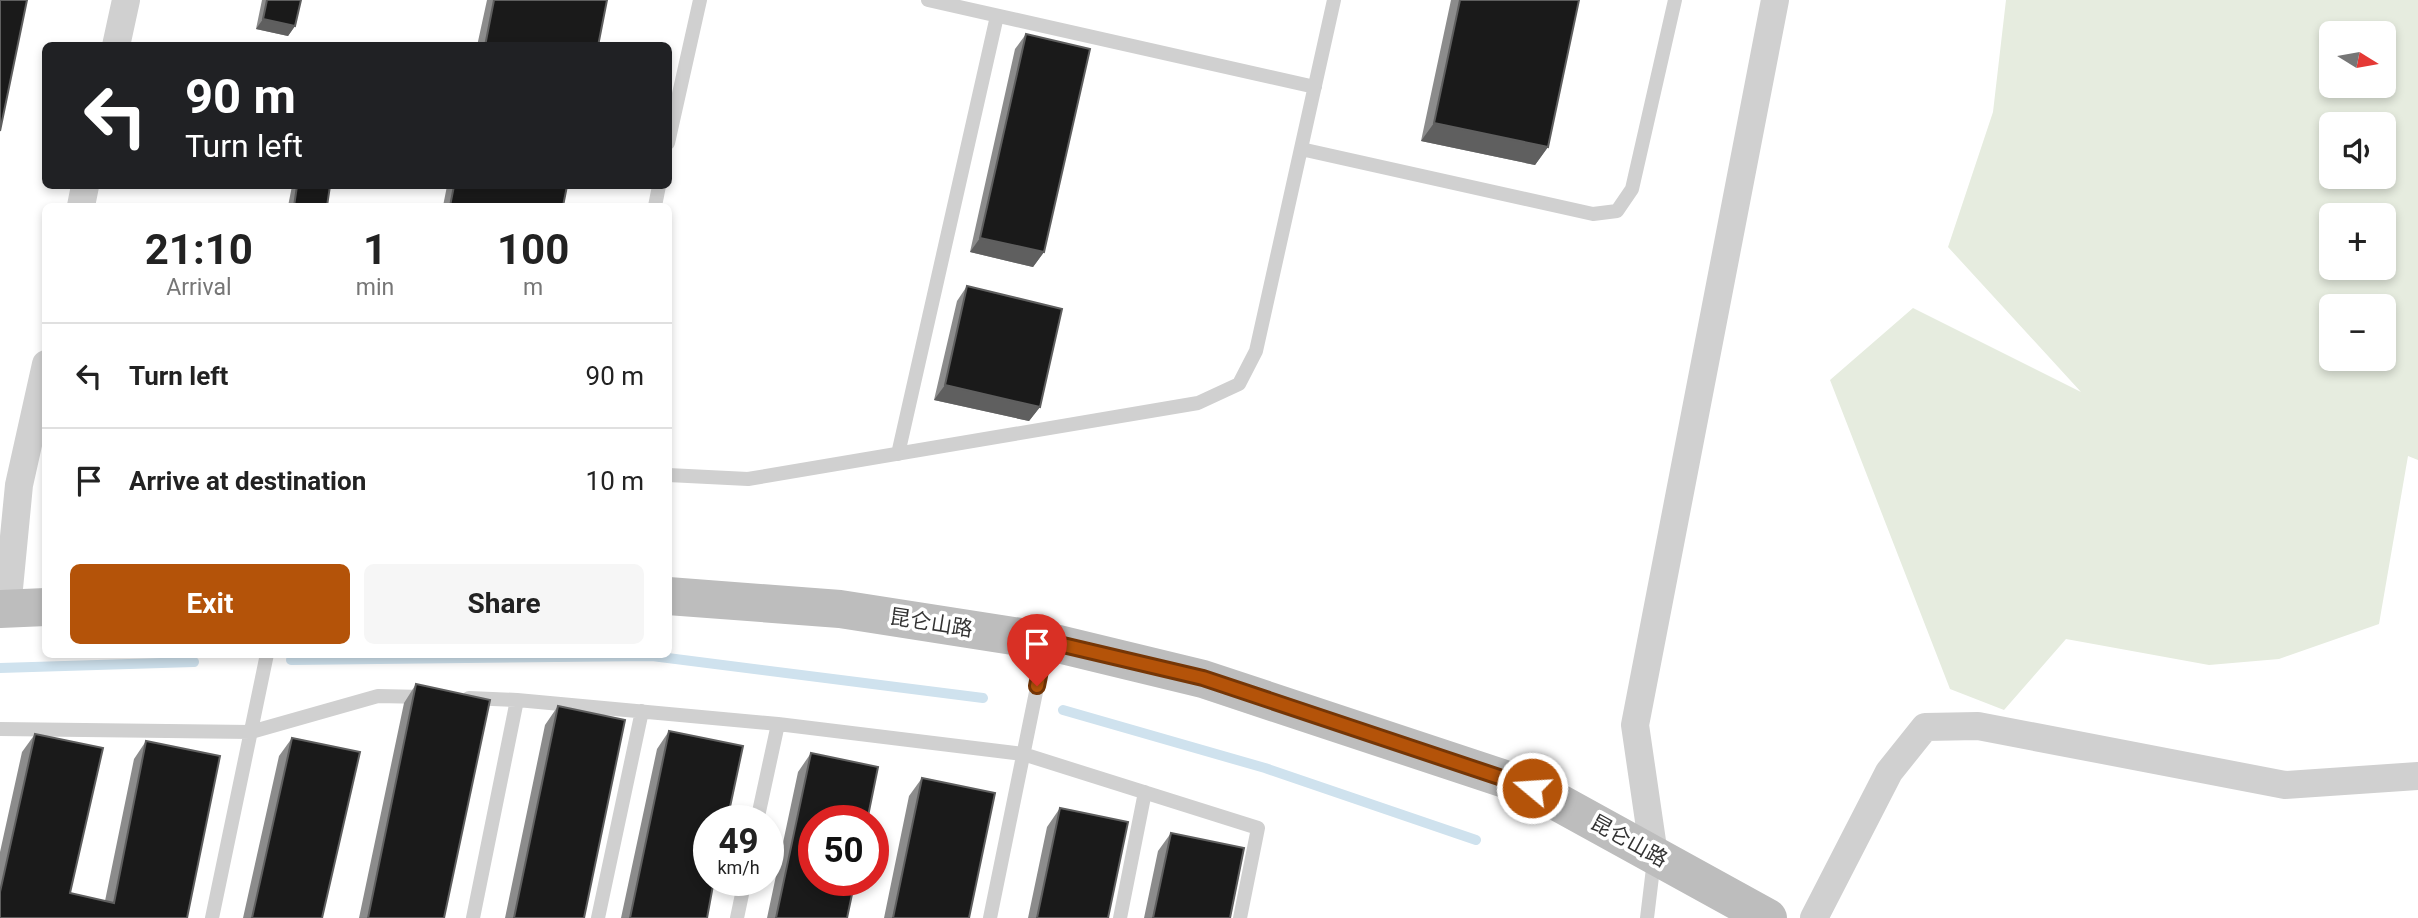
<!DOCTYPE html>
<html lang="en">
<head>
<meta charset="utf-8">
<style>
  body { margin:0; font-family:Roboto,"Noto Sans SC",sans-serif; background:#f6f6f6; color:#222; height:100vh; display:flex; flex-direction:column; font-size:26px; white-space:nowrap }
  * { box-sizing:border-box; margin:0 }
  p { font-size:23px; color:#767676 }
  .icon { flex:none; width:38px; height:38px; fill:none; stroke:currentColor; stroke-width:2; stroke-linecap:round; stroke-linejoin:round }
  .map { position:relative; flex:1; overflow:hidden }
  .panel { position:absolute; left:42px; top:203px; width:630px; height:455px; display:flex; flex-direction:column; background:#fff; border-radius:10px; box-shadow:0 4px 10px #0003 }
  .panel>* { flex:none }
  .banner { position:absolute; left:42px; top:42px; width:630px; height:147px; border-radius:10px; box-shadow:0 4px 10px #0003; background:#202124; color:#fff; overflow:hidden }
  .needle { width:46px; rotate:101deg }
  .controls { position:absolute; left:2319px; top:21px; display:grid; gap:14px }
  .controls a { display:grid; place-items:center; width:77px; height:77px; border-radius:10px; background:#fff; box-shadow:0 4px 10px #0003; font-size:35px }
  .speed { position:absolute; left:693px; top:805px; display:flex; gap:14px; font-size:35px; font-weight:700; text-align:center }
  .speed>* { display:grid; place-content:center; width:91px; height:91px; border-radius:50%; background:#fff; box-shadow:0 4px 10px #0003; line-height:1 }
  .speed small { font-size:18px; font-weight:400 }
  .speed .limit { border:10px solid #d22; background:#fff; color:#111 }
  .pin { position:absolute; display:grid; place-items:center; width:60px; height:60px; color:#fff; margin:-72px -30px; border-radius:50% 50% 50% 0; rotate:-45deg; box-shadow:0 0 7px #0007 }
  .pin .icon { rotate:45deg }
  .me { position:absolute; width:77px; margin:-38px; rotate:288deg; stroke-linejoin:round; filter:drop-shadow(0 0 5px #0008) }
  .turn { display:flex; align-items:center; gap:24px; height:147px; padding:0 28px; font-size:32px }
  .turn .icon { width:91px; height:91px; stroke-width:2.5 }
  .turn b { display:block; font-size:49px; line-height:60px }
  .eta { display:flex; justify-content:space-evenly; align-items:center; height:119px; text-align:center }
  .eta b { font-size:42px; font-weight:700; line-height:49px }
  .cta { display:flex; gap:14px; margin-top:auto; padding:14px 28px }
  .cta a { flex:1; height:80px; border-radius:10px; background:#b45309; color:#fff; font-size:28px; font-weight:700; line-height:80px; text-align:center }
  .cta a+a { background:#f6f6f6; color:#222 }
  ul { padding:0; list-style:none }
  li { display:flex; align-items:center; gap:21px; height:105px; padding:0 28px; border-top:2px solid #e0e0e0 }
  li div { flex:1 }
  li b { display:block; font-size:26px }
  li em { font-style:normal }
  .map>svg:first-child { display:block }
</style>
</head>
<body>
<div class="map">
<svg width="2418" height="918" viewBox="0 0 2418 918">
  <rect width="100%" height="100%" fill="#fff"/>
  <path fill="#e6ecdf" fill-rule="evenodd" d="M2006 0H2418V460L2408 456 2379 624 2279 659 2209 665 2066 639 2004 710 1950 689 1830 380 1913 308 2081 392 1948 247 1993 112ZM2331 33H2384V86H2331ZM2331 124H2384V177H2331ZM2331 215H2384V268H2331ZM2331 306H2384V359H2331Z"/>
  <g fill="none" stroke-linecap="round" stroke-linejoin="round">
    <path stroke="#cfe2ee" stroke-width="10" d="M291 660 652 656 983 698
      M0 668 194 662
      M1063 710 1265 768 1476 840"/>
    <path stroke="#d0d0d0" stroke-width="14" d="M928 0 1315 87
      M668 143 700 0
      M1301 149 1593 214 1617 211 1632 189 1675 0
      M655 206 659 186
      M898 454 997 16
      M668 475 748 479 1198 403 1239 384 1256 351 1334 0
      M469 698 517 700 778 724 1023 754 1258 828 1240 918
      M0 729 251 732 378 696 424 697
      M757 821 778 724
      M212 918 267 654
      M473 918 517 700
      M598 918 642 711
      M737 918 745 880
      M990 918 1046 643
      M1120 918 1145 792
      M1647 918 1654 860"/>
    <path stroke="#d0d0d0" stroke-width="28" d="M116 46 126 0
      M81 206 85 186
      M7 609 19 485 46 364
      M1654 855 1635 725 1775 0
      M1814 918 1889 772 1925 727 1978 726 2285 785 2418 776"/>
    <path stroke="#bdbdbd" stroke-width="38" d="M668 596 840 609 1046 641 1203 679 1532 788 1768 918
      M0 609 46 607"/>
  </g>
  <path fill="#8c8c8c" d="M262 0H301L295 26 288 36 256 29Z
    M487 0H607L598 46H477Z
    M1451 0H1579L1548 147 1535 165 1421 141Z
    M1026 34 1044 252 1033 267 970 252 1015 49Z
    M292 186H330L327 206H288Z
    M447 186H567L563 206H443Z
    M967 286 1040 407 1029 421 934 400 957 301Z
    M416 684 444 918H359L404 703Z
    M558 706 584 918H505L545 725Z
    M669 731 707 918H621L657 749Z
    M35 734 70 893 105 901 134 759 146 741 187 918H0V852L22 752Z
    M292 738 322 918H243L279 756Z
    M811 753 847 918H767L798 772Z
    M922 778 969 918H884L909 796Z
    M1060 808 1108 918H1028L1047 827Z
    M1171 833 1230 918H1144L1158 851Z"/>
  <path fill="#5f5f5f" d="M263 19 295 26 288 36 256 29Z
    M1434 123 1548 147 1535 165 1421 141Z
    M980 238 1044 252 1033 267 970 252Z
    M945 385 1040 407 1029 421 934 400Z"/>
  <path fill="#1a1a1a" stroke="#5f5f5f" stroke-width="2" d="M0 0H27L0 131Z
    M267 0H301L295 26 263 19Z
    M494 0H607L598 46H485Z
    M1460 0H1579L1548 147 1434 123Z
    M1026 34 1090 49 1044 252 980 238Z
    M297 186H330L327 206H294Z
    M454 186H567L563 206H450Z
    M967 286 1062 309 1040 407 945 385Z
    M416 684 490 700 444 918H368Z
    M558 706 625 720 584 918H514Z
    M669 731 743 746 727 821H709V880H714L707 918H630Z
    M35 734 103 748 70 893 114 903 146 741 220 756 187 918H0V892Z
    M292 738 360 752 322 918H252Z
    M811 753 878 767 867 821H814V880H855L847 918H776Z
    M922 778 995 793 969 918H893Z
    M1060 808 1128 822 1108 918H1037Z
    M1171 833 1244 848 1230 918H1153Z"/>
  <g fill="none" stroke-linecap="round" stroke-linejoin="round">
    <defs>
      <path id="route" d="M1037 686 1046 641 1203 678 1532 788"/>
    </defs>
    <use href="#route" stroke="#753606" stroke-width="18"/>
    <use href="#route" stroke="#b45309" stroke-width="12"/>
  </g>
  <g text-anchor="middle" stroke-width="7" stroke-linejoin="round" paint-order="stroke">
    <g font-size="21" fill="#333" stroke="#fff">
      <text transform="translate(931 623) rotate(9)" y="7">昆仑山路</text>
      <text transform="translate(1629 841) rotate(29)" y="7">昆仑山路</text>
    </g>
  </g>
</svg>
<div class="controls">
<a><svg class="needle" viewBox="-14 -14 28 28"><path d="M0-13l5 13h-10z" fill="#e53935"/><path d="M0 13l5-13h-10z" fill="#767676"/></svg></a>
<a><svg class="icon" aria-label="sound" viewBox="0 0 24 24"><path d="M4 9h4l5-4v14l-5-4H4zM17 9q2 3 0 6"/></svg></a>
<a>+</a>
<a>−</a>
</div>
<div class="speed"><div>49<small>km/h</small></div><div class="limit">50</div></div>
<div class="pin" style="left:1037px;top:686px;background:#d93025"><svg class="icon" aria-label="arrive" viewBox="0 0 24 24"><path d="M6 21V4h12l-3 4 3 4H6"/></svg></div>
<svg class="me" style="left:1532px;top:788px" viewBox="-20 -20 40 40"><circle r="17" fill="#b45309" stroke="#fff" stroke-width="3"/><path d="M0-11L8 9 0 5-8 9z" fill="#fff"/></svg>
<div class="banner">
<div class="turn"><svg class="icon" aria-label="left" viewBox="0 0 24 24"><path d="M17 20v-9H6M10 6l-5 5 5 5"/></svg><div><b>90 m</b>Turn left</div></div>
</div>
<section class="panel">
<div class="eta">
<div><b>21:10</b><p>Arrival</p></div>
<div><b>1</b><p>min</p></div>
<div><b>100</b><p>m</p></div>
</div>
<ul>
<li><svg class="icon" aria-label="left" viewBox="0 0 24 24"><path d="M17 20v-9H6M10 6l-5 5 5 5"/></svg><div><b>Turn left</b></div><em>90 m</em></li>
<li><svg class="icon" aria-label="arrive" viewBox="0 0 24 24"><path d="M6 21V4h12l-3 4 3 4H6"/></svg><div><b>Arrive at destination</b></div><em>10 m</em></li>
</ul>
<div class="cta"><a>Exit</a><a>Share</a></div>
</section>
</div>
</body>
</html>
